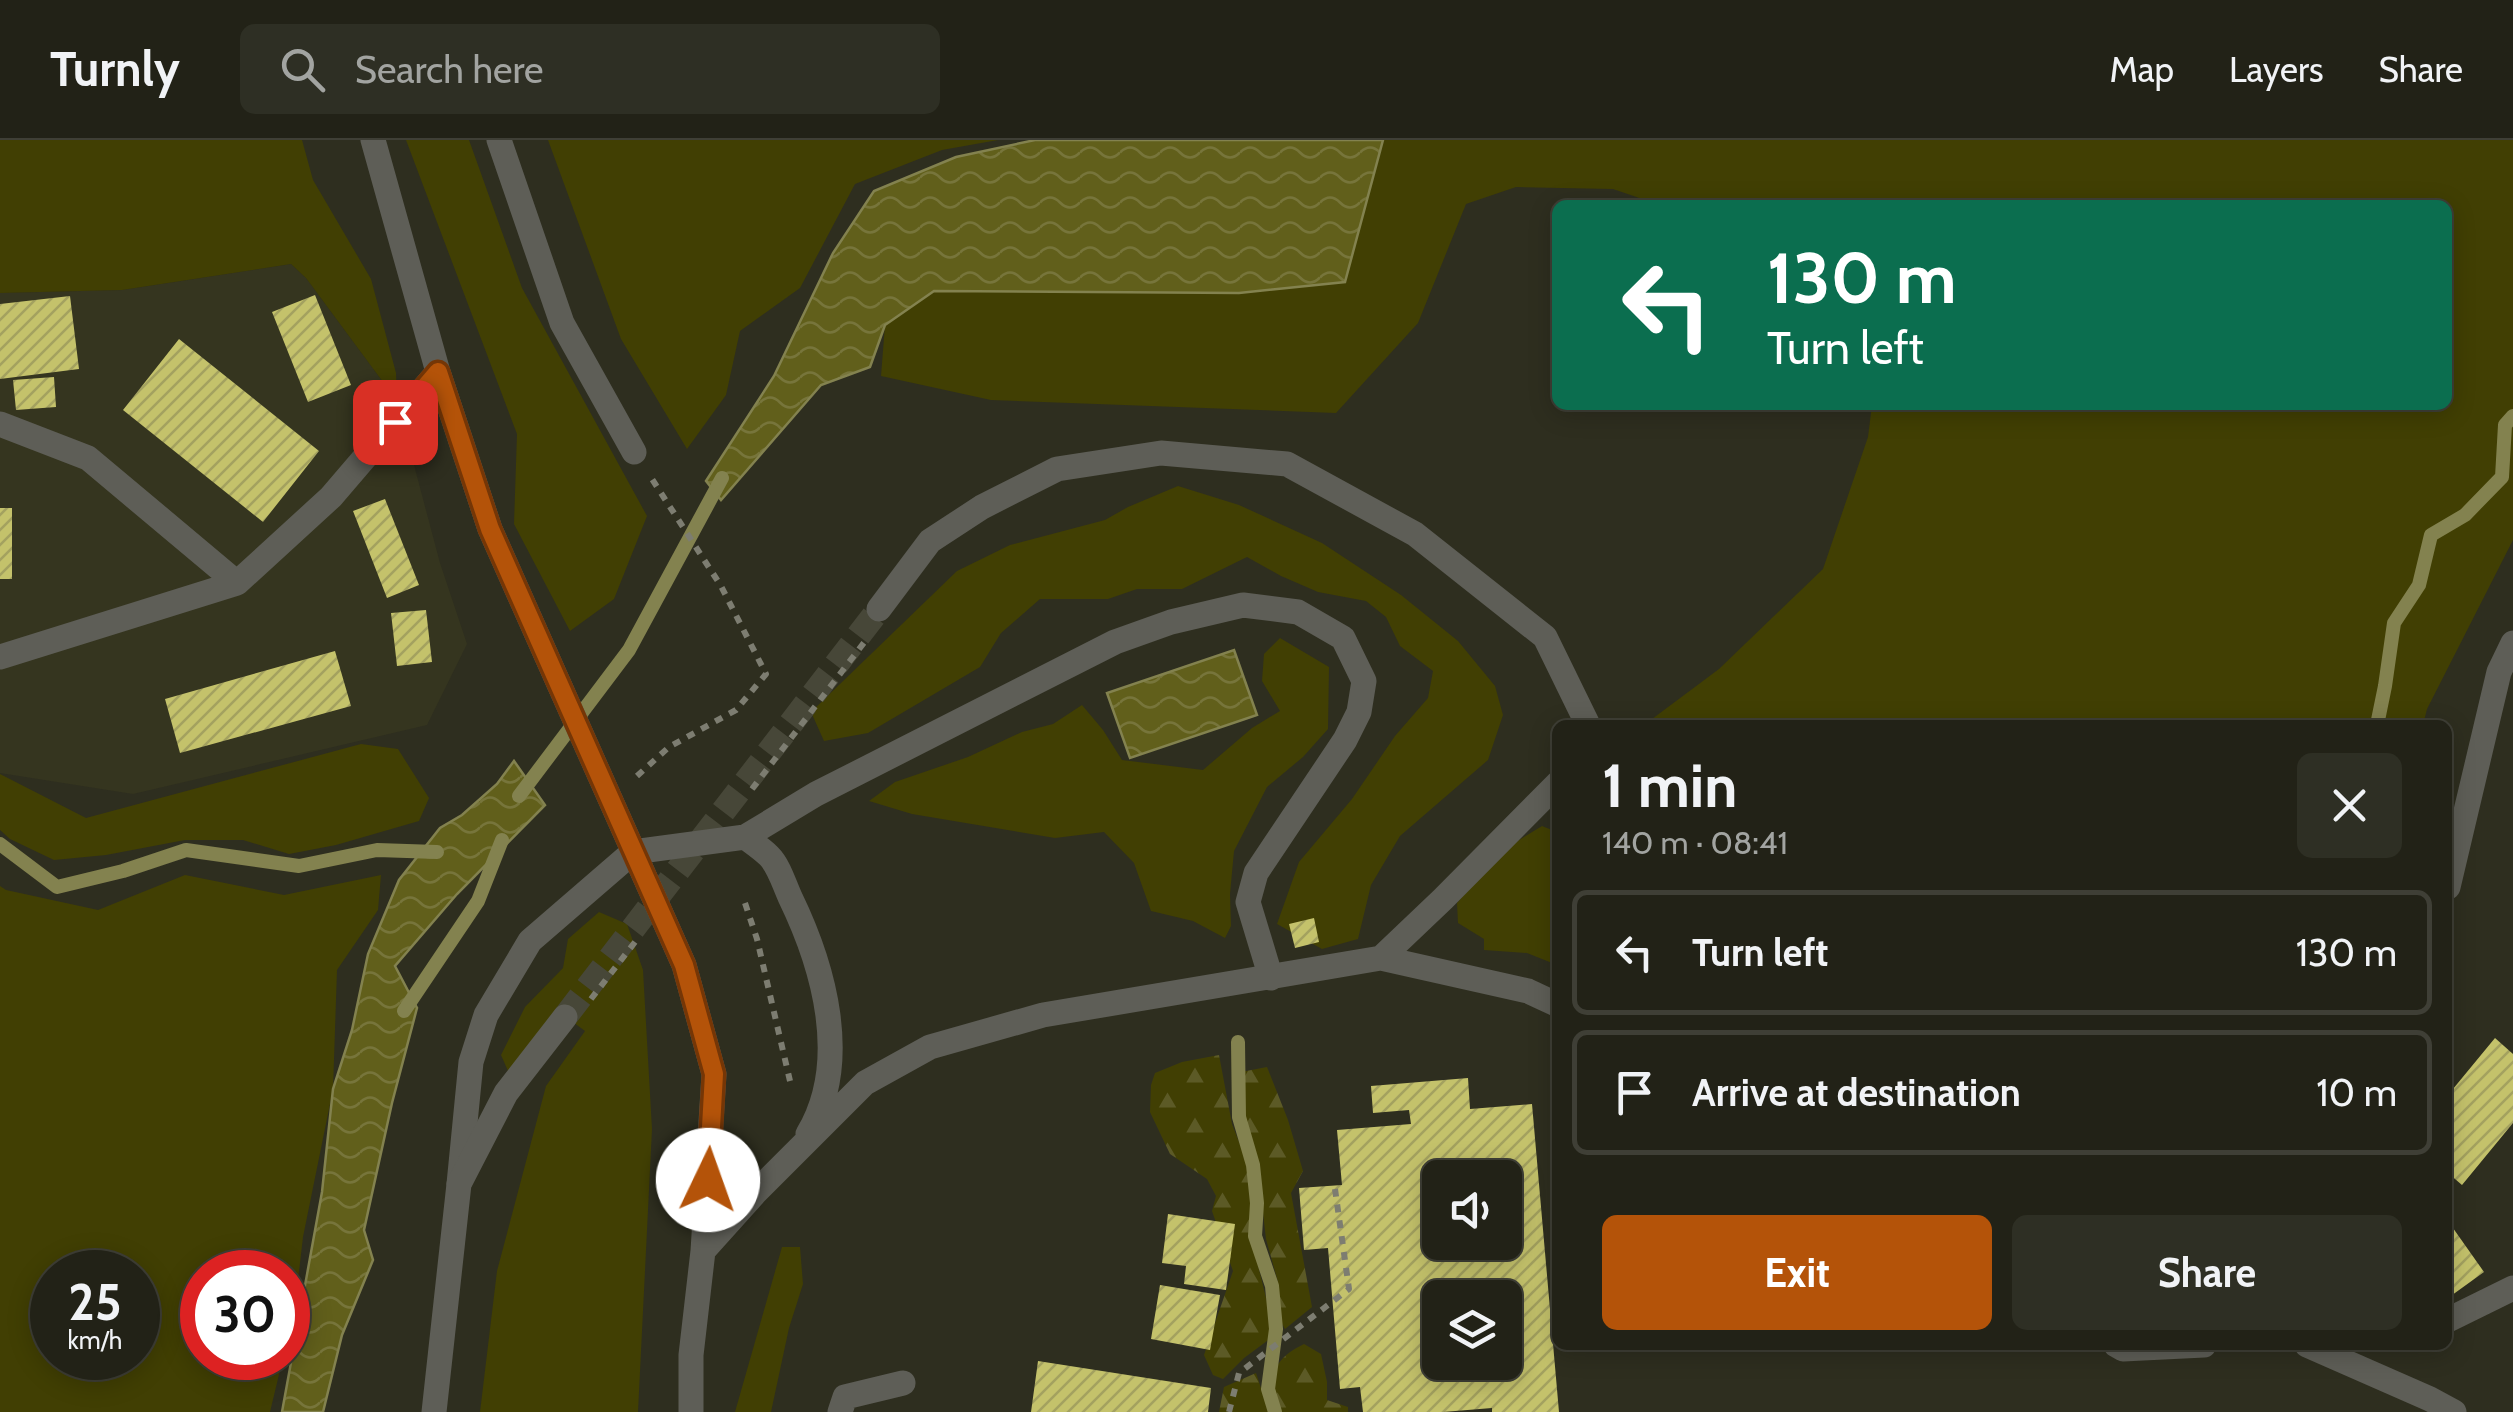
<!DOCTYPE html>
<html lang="en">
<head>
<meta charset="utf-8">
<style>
  body { margin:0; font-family:Cabin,sans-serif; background:#2e2f24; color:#f1f3f6; height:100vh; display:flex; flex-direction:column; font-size:38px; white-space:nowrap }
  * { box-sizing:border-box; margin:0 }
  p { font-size:32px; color:#a2a4a1 }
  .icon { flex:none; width:55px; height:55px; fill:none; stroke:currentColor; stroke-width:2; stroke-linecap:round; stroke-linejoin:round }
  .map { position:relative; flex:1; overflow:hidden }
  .details { position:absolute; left:1552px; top:580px; width:900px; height:630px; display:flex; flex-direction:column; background:#222217; border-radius:15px; box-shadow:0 5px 25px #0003,0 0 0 2px #3f3f36 }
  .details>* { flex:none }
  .banner { position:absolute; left:1552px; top:60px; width:900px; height:210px; border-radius:15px; box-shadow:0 5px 25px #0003,0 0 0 2px #3f3f36; background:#0b6e4f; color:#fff; overflow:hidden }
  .fabs { position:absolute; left:1422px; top:1020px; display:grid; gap:20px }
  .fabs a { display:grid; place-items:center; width:100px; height:100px; border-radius:15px; background:#222217; box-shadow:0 5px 25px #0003,0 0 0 2px #3f3f36; font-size:50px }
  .speed { position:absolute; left:30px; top:1110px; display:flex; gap:20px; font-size:50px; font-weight:700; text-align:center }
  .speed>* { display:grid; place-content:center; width:130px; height:130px; border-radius:50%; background:#222217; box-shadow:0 5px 25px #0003,0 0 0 2px #3f3f36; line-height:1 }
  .speed small { font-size:25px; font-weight:400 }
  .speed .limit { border:15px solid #d22; background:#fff; color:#111 }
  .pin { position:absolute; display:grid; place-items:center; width:85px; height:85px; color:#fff; margin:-42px; border-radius:20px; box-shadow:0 5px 15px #0006 }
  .me { position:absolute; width:110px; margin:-55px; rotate:3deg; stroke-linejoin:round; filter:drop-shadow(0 0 8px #0008) }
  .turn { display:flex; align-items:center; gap:35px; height:210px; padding:0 50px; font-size:45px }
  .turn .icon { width:130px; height:130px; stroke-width:2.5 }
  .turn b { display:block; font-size:70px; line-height:85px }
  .round { display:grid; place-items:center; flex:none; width:105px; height:105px; border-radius:15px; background:#2e2f24 }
  .headline { display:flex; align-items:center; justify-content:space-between; height:170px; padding:0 50px }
  h1 { font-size:60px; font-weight:800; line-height:75px }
  .cta { display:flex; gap:20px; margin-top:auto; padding:20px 50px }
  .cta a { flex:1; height:115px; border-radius:15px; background:#b45309; color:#fff; font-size:40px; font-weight:800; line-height:115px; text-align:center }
  .cta a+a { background:#2e2f24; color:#f1f3f6 }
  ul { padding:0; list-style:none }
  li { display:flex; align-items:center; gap:30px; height:125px; margin:0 20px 15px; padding:0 30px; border:5px solid #3f3f36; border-radius:15px }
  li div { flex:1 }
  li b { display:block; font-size:38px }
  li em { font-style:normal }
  header { display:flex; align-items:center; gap:60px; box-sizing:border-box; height:140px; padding:0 50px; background:#222217; border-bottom:2px solid #3f3f36 }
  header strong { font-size:48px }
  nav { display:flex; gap:55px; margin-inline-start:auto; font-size:35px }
  .search { width:700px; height:90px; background:#2e2f24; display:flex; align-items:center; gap:25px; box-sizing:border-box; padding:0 35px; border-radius:15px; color:#a2a4a1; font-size:38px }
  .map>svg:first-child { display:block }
</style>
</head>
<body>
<header>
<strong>Turnly</strong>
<div class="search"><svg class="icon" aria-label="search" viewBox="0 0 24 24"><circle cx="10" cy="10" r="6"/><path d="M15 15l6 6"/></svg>Search here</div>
<nav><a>Map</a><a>Layers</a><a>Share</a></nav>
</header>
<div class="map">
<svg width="2513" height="1272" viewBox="0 0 2513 1272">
  <defs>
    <pattern id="forest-firs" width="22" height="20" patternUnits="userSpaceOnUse" patternTransform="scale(2.5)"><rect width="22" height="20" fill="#413f03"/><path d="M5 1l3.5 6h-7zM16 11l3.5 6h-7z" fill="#5c5a26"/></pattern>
    <pattern id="water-waves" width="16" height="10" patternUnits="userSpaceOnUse" patternTransform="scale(2.5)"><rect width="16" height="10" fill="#615f1b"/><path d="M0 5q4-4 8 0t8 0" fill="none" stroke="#77753b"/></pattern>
    <pattern id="building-hatch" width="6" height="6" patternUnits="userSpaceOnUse" patternTransform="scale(2.5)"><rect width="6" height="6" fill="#c4c26b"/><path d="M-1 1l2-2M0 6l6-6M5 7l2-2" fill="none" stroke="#a3a15f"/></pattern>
  </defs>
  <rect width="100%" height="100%" fill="#2e2e1f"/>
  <path fill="#35351f" d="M291 124 306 138 397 261 440 423 467 504 427 585 133 654 0 633V153L122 150Z"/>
  <path fill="#413f03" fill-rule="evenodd" d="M0 0H302L313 40 371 139 396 233 397 261 306 138 291 124 122 150 0 153Z
    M406 0H469L522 148 647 376 614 459 570 491 514 384 517 294Z
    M548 0H998L942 10 855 44 800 148 740 191 726 255 687 309 621 199Z
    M1384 0H2513V400L2427 569 2423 585H1644L1719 529 1823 429 1868 297 1872 265H2448V65H1660L1613 49 1516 47 1466 64 1418 183 1336 273 991 260 881 236 885 185 934 151 1345 142Z
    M1178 346 1239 365 1322 403 1401 455 1458 501 1495 546 1503 575 1488 620 1400 696 1371 745 1358 799 1322 809 1277 784 1299 722 1352 659 1395 596 1428 558 1433 531 1400 506 1386 477 1366 461 1318 452 1281 436 1247 417 1182 449H1137L1108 459H1040L1001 493 980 527 868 593 824 601 811 572 957 431 1010 405 1105 380 1128 367Z
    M1280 498 1329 527 1328 589 1303 617 1267 647 1234 711 1230 754 1231 786 1225 798 1193 781 1151 771 1134 723 1104 692 1055 698 912 674 869 661 895 642 968 617 1022 592 1053 584 1082 565 1103 590 1122 620 1203 630 1252 588 1280 571 1262 541 1264 514Z
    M361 604 398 609 429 658 419 681 336 705 289 714 243 700H185L106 715 54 720 10 699 0 690V634L86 678Z
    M1542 686 1557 692V825L1527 813 1484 810V799L1458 783 1457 763 1503 710Z
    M185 735 284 755 381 735 378 770 337 830 333 949 303 1097 294 1175 288 1202V1132H202V1218H283L270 1272H0V746L6 750 98 770ZM52 1132H138V1218H52Z
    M599 772 627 784 643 830 652 989 638 1272H480L497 1131 546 946 585 891 558 871 508 931 501 915 525 867 563 828 568 799Z
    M782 1107H800L803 1144 789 1188 771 1272H735Z"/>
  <path fill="url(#forest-firs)" d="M1219 915 1232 984 1248 1025 1252 1055 1250 1093 1271 1178V1198L1244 1218 1223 1239 1213 1235 1204 1215 1233 1131 1212 1071 1216 1056 1207 1039 1170 1014 1150 972 1151 945 1155 933 1182 922Z
    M1267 927 1288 980 1303 1031 1291 1053 1312 1167 1285 1189 1275 1172 1278 1142 1266 1099 1258 1029 1237 947 1241 932Z
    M1304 1204 1321 1214 1327 1242V1260L1348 1267V1272H1276C1268 1238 1271 1220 1304 1204Z
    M1256 1233 1269 1272H1219L1224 1247Z"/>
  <path fill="url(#water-waves)" stroke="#83824f" stroke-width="2.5" d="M1035 0H1383L1345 142 1239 153 934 151 885 185 870 227 821 245 721 360 706 341 774 236 833 113 874 51 956 17Z
    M1234 510 1257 575 1130 618 1107 553Z
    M514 621 545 665 457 754 395 826 417 868 392 963 364 1090 373 1120 342 1195 323 1272H282L322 1052 333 949 352 890 368 814 399 740 440 688 462 675 497 644Z"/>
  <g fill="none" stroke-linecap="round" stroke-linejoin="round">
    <path stroke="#83824f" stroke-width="14" d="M2377 585 2385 546 2394 483 2419 445 2431 395 2465 375 2502 337 2505 285 2513 276
      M519 656 629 510 722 338
      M0 704 57 747 123 731 186 710 299 726 377 710 437 712
      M404 871 478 761 502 700
      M1238 902 1239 977 1253 1025 1257 1063 1255 1096 1272 1146 1276 1189 1268 1249 1275 1272"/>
  </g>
  <path fill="url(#building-hatch)" fill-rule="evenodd" d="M315 155 351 245 308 262 272 172Z
    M70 156 79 229 0 239V164Z
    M179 199 319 311 263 382 123 270Z
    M54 237 56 267 16 270 13 240Z
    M385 359 419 445 387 458 353 371Z
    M0 368H12V439H0Z
    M426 470 432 522 397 526 391 473Z
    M335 511 351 566 180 613 165 559Z
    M1314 778 1319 802 1295 808 1289 784Z
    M2495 898 2513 914V983L2462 1045 2448 1033V955Z
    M1468 938 1470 969 1532 964 1559 1272H1492V1268L1443 1272H1363L1360 1247 1340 1249 1328 1108 1304 1110 1299 1048 1342 1045 1337 990 1411 984 1409 970 1373 973 1371 946ZM1440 1038H1505V1102H1440ZM1440 1158H1505V1222H1440Z
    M1168 1074 1235 1084 1226 1150 1184 1144 1186 1126 1162 1123Z
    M2448 1081 2484 1132 2448 1158Z
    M1160 1145 1220 1155 1210 1210 1151 1199Z
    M1038 1221 1211 1248 1208 1272H1031Z"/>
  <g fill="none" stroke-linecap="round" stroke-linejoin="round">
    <path stroke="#474738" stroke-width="25" stroke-dasharray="25 12" stroke-linecap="butt" d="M565 877 879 469"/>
    <path stroke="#7d7d71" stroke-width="6" stroke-dasharray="8 8" stroke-linecap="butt" d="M637 636 669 607 736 570 766 534 721 446 652 339
      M752 649 866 500
      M745 763 757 799 790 941
      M591 859 635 802
      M1229 1272 1239 1233 1349 1149 1335 1049"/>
    <path stroke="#5e5e57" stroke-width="25" d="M2448 1180 2513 1148"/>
    <path stroke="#5e5e57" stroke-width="25" d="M373 0 438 232 490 389 684 825 714 934 703 1111 691 1215V1272
      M499 0 562 183 634 312
      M0 284 88 318 237 443
      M0 517 237 443 331 357 438 232
      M745 697C753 703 762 709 769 716 779 726 784 744 790 757 824 827 851 922 808 994
      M1381 818 1443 759 1558 643
      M459 1044 471 922 486 875 530 801 633 712 745 697 816 654 1115 502 1171 482 1243 465 1298 472 1343 498 1364 541 1359 572 1345 600 1256 733 1248 762 1271 838
      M703 1111 755 1053 865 943 930 907 1043 875 1381 818 1528 851 1558 865
      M840 1272 845 1257 903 1243"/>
    <path stroke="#5e5e57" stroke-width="25" d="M879 469 930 401 982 367 1057 329 1161 313 1287 324 1415 394 1545 497 1588 585
      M2448 747 2499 532 2513 503
      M2116 1205 2123 1209 2204 1205
      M2307 1205 2430 1259 2454 1272
      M434 1272 459 1044 506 953 565 877"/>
  </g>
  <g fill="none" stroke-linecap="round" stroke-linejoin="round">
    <defs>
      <path id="route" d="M395 282 438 232 490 389 684 825 714 934 708 1040"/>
    </defs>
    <use href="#route" stroke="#753606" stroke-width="25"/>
    <use href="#route" stroke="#b45309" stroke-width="18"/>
  </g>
</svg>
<div class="fabs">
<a><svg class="icon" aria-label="sound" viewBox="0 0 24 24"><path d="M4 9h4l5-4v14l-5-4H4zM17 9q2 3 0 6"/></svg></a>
<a><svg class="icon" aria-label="layers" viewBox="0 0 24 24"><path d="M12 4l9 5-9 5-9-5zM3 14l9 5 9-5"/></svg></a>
</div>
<div class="speed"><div>25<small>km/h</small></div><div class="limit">30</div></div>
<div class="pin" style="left:395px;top:282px;background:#d93025"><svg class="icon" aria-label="arrive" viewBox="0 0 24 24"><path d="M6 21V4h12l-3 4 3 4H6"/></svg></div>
<svg class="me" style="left:708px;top:1040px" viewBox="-20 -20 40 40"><circle r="19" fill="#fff"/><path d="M0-13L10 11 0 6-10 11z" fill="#b45309"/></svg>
<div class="banner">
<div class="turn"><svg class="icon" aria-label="left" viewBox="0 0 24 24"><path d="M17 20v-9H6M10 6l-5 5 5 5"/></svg><div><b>130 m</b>Turn left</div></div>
</div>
<section class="details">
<div class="headline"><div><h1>1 min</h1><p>140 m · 08:41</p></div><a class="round"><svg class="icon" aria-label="close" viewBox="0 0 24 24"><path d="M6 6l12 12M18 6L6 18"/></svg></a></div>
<ul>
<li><svg class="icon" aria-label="left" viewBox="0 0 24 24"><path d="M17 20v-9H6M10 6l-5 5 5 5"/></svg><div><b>Turn left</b></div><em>130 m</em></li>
<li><svg class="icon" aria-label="arrive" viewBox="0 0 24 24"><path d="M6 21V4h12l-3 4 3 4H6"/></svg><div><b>Arrive at destination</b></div><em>10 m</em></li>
</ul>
<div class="cta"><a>Exit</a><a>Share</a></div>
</section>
</div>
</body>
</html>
